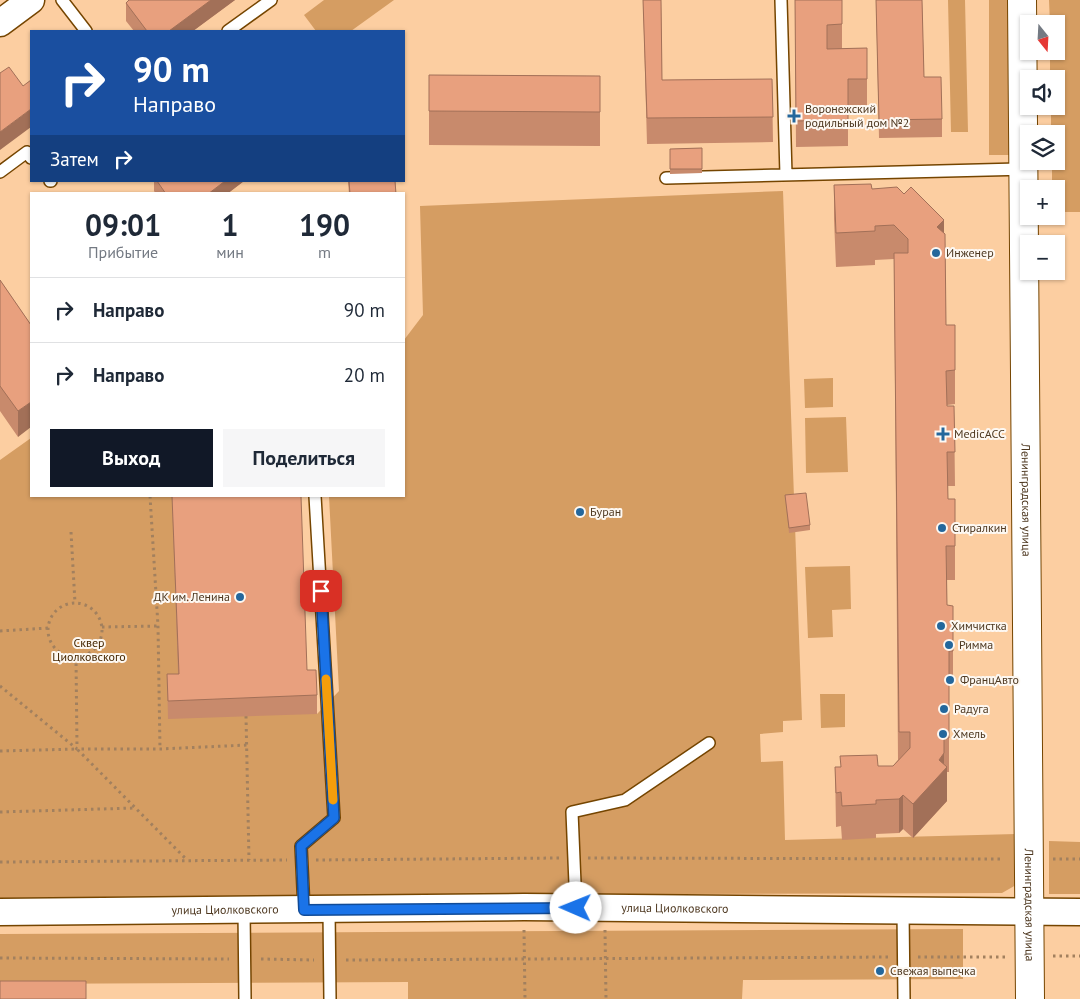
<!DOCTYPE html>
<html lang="ru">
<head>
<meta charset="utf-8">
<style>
  body { margin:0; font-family:"PT Sans",sans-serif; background:#f6f6f7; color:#1f2937; height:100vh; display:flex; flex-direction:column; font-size:19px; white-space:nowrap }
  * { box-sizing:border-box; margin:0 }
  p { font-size:16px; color:#747a83 }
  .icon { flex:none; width:28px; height:28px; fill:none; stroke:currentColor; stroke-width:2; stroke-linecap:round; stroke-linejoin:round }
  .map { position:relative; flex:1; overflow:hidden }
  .details { position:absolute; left:30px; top:192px; width:375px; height:305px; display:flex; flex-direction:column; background:#fff; border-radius:0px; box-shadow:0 1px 4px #0004 }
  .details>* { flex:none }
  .hud { position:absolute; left:30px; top:30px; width:375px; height:152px; border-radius:0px; box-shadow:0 1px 4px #0004; background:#1a4fa0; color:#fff; overflow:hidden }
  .needle { width:32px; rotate:162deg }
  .tools { position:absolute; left:1020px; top:15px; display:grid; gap:10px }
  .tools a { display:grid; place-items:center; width:45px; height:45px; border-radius:0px; background:#fff; box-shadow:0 1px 4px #0004; font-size:25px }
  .pin { position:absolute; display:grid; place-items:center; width:42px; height:42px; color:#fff; margin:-21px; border-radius:10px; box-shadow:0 2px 8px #0006 }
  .me { position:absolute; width:55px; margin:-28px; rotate:271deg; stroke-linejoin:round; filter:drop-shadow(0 0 4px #0008) }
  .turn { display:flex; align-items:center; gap:18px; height:105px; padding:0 20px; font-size:22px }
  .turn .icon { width:65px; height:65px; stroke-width:2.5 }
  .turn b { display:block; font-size:35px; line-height:42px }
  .then { display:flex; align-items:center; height:48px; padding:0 20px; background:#0003; gap:10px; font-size:19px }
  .eta { display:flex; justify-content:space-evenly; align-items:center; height:85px; text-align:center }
  .eta b { font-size:30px; font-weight:600; line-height:35px }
  .cta { display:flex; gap:10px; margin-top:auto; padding:10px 20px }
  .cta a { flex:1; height:58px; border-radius:0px; background:#111827; color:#fff; font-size:20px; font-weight:600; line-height:58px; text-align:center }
  .cta a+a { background:#f6f6f7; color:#1f2937 }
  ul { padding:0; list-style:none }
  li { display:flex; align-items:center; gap:15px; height:65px; padding:0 20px; border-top:1px solid #e0e1e3 }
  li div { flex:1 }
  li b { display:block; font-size:19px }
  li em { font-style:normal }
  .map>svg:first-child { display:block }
</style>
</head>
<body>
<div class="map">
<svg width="1080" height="999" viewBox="0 0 1080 999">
  <rect width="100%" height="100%" fill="#fccea1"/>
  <path fill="#d59d62" d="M324 0H394L351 31H316L304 15Z
    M948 0H965L968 132H951Z
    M989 0H1012V155H989Z
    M1049 0H1080V212H1056V189H1052V161H1056V134H1051V106H1056V79H1050V51H1056V24H1050Z
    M783 191 802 720 783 721V732L760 734 761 762 783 761 785 840 1016 834V885L1002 893 322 895 0 898V460L31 438V496H199L317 714 339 691 329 496H404V340L423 315 420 206Z
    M833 378V407L805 408 804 379Z
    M846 417 848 472 806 473 805 418Z
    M850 566 851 609 832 610 833 637 808 638 805 567Z
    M820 694H845V727L821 728Z
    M1049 841 1080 842V894H1049Z
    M963 929V979L743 980 742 999H408V982L0 984V934Z"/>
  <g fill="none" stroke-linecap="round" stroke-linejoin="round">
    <defs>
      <path id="service" d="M62 0 86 31
        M781 0 786 175
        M228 31 271 0
        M0 172 27 152 31 158
        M666 178 1023 169
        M50 181H51
        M576 908 572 812 625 800 709 743
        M244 910 245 999
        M304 910 301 846 334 818 315 496
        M329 910 330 999
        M903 911 904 999"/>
      <g id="tertiary">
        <path d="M0 23 31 0"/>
        <path id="s1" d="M0 912 524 907 1080 912"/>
      </g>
      <g id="secondary">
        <path id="s2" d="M1022 0 1030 999"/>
      </g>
    </defs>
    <use href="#service" stroke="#754500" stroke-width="14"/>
    <use href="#tertiary" stroke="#754500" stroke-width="29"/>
    <use href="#secondary" stroke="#754500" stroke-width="30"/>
    <path stroke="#a2805e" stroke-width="3" stroke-dasharray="2.5 4" stroke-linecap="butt" d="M150 496 158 626 160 749
      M71 532 75 603
      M48 630a27 27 0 1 1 54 0a27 27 0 1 1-54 0Z
      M102 627 158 626
      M0 631 48 628
      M76 657 77 748
      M0 686 77 749H160L247 745
      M246 716 249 860
      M0 751 77 749 187 860
      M0 812 135 808
      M588 858 1004 859
      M1053 859H1080
      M316 860 559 858
      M0 862 287 860
      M524 930 525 999
      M605 930 606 999
      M1053 956H1080
      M918 957H1007
      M0 958 229 959
      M261 959 314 960
      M346 960 889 957"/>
    <use href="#service" stroke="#fff" stroke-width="11"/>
    <use href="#tertiary" stroke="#fff" stroke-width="26"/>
    <use href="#secondary" stroke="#fff" stroke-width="28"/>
  </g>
  <path fill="#c88a6c" d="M129 0H235L193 31H134L126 21V3Z
    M643 0H661L662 80 772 79 773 142 647 144Z
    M795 0H842V49L867 48V105H848V146L796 147Z
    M876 0H922L924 77 942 119V137L879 138Z
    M429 75 600 76V146L429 145Z
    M702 148V173L670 174V149Z
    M154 181H244L227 194H156L154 191Z
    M348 181H395L396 194H349Z
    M834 185 872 189 944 233 946 325 955 370V404L947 405V406H954L955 486H948V499L955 546V580H947V605L953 651V685H949V772H947V801L913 838 903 829 899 833 876 834V838L842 840 841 826 836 827 835 767 893 766 898 760 894 259 875 260V265L836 267 834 219Z
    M404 276 405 286V300H404Z
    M0 280 31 325 18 437 0 411Z
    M785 495 810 525V530L789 533Z
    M172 496 307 670 317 695V714L168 719 167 674H178Z"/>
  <path fill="#a27058" d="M211 0H235L193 31H169Z
    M31 109V127L0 150V132Z
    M225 181H244L227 194H208Z
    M944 220V254L937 227Z
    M31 402V427L18 437V411Z
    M944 753V770L947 767V801L913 838V804L939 760Z
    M903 795V829L899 833V799Z"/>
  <path fill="#e8a07e" stroke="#a27058" d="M129 0H211L169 31H147L126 3Z
    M643 0H661L662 80 772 79 773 117 647 118Z
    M795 0H842V24L827 25V49L867 48V79H848V120L796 121Z
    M876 0H922L924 77H941L942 119 879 120Z
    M9 67 23 86 31 80V109L0 132V73Z
    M429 75 600 76V112L429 111Z
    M702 148V169H670V149Z
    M157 181H225L208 194H166Z
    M349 181H395L396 194H350Z
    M871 184 872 189 897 187 904 194 911 187 944 220 937 227 945 234 946 325H955V370L946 371 947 406H954L955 452H947L948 499H955V546H946L947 605 953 606V651H949V738H944V753L939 760 947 767 913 804 903 795 899 799 876 800V804L842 806 841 792 836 793 835 767H841L840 756 877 755 878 766H893L910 748V732H899L894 253H908V239L894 225 875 226V231L836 233 834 185Z
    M0 280 31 325V402L18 411 0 386Z
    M806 493 810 525 789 528 785 495Z
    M172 496H301L307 670H316L317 695 168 701 167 674H179Z
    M0 981H86V999H0Z"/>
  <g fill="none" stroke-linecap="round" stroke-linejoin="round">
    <defs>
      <path id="route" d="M321 591 334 818 301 846 304 910 576 908"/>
    </defs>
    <use href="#route" stroke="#114b97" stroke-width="12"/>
    <use href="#route" stroke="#1a73e8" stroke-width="9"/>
    <path stroke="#f59e0b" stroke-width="9" d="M326 679 333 800"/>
  </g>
  <g fill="#24679c" stroke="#fdf8f2" stroke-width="2">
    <path d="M791.5 108.5h5v5h5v5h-5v5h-5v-5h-5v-5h5z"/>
    <circle cx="936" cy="253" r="5"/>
    <path d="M940.5 426.5h5v5h5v5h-5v5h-5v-5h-5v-5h5z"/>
    <circle cx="580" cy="512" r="5"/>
    <circle cx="942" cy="528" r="5"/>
    <circle cx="240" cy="597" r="5"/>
    <circle cx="941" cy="626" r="5"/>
    <circle cx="949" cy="645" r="5"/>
    <circle cx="950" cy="680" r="5"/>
    <circle cx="944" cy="709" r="5"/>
    <circle cx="943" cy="734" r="5"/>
    <circle cx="880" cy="971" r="5"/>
  </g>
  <g text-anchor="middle" stroke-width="4" stroke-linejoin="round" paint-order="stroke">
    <g font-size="12" fill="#4e3820" stroke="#fdf8f2" text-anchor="start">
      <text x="805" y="113">Воронежский<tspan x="805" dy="14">родильный дом №2</tspan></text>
      <text x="946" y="257">Инженер</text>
      <text x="954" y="438">MedicACC</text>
      <text x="590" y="516">Буран</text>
      <text x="952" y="532">Стиралкин</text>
      <text x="230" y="601" text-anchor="end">ДК им. Ленина</text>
      <text x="951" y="630">Химчистка</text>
      <text x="959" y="649">Римма</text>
      <text x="960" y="684">ФранцАвто</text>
      <text x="954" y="713">Радуга</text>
      <text x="953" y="738">Хмель</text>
      <text x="890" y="975">Свежая выпечка</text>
    </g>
    <g font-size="12" fill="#4e3820" stroke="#fdf8f2">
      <text dy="4" stroke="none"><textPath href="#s2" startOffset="500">Ленинградская улица</textPath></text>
      <text dy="4" stroke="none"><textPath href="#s2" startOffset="905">Ленинградская улица</textPath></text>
      <text dy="4" stroke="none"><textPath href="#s1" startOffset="675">улица Циолковского</textPath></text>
      <text dy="4" stroke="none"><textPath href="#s1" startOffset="225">улица Циолковского</textPath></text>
    </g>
    <g font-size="12" fill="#452600" stroke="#fdf8f2">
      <text x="89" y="647">Сквер<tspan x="89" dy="14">Циолковского</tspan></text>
    </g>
  </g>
</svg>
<div class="tools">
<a><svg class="needle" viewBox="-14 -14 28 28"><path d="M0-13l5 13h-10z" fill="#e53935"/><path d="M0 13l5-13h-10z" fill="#747a83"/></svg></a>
<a><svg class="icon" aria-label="sound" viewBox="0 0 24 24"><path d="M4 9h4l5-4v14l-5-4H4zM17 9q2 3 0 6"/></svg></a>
<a><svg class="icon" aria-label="layers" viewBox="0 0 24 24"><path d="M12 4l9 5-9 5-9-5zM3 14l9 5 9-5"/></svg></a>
<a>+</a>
<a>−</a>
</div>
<div class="pin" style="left:321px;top:591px;background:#d93025"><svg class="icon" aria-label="arrive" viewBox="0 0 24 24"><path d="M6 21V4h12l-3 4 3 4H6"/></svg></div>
<svg class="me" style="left:576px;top:908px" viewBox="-20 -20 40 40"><circle r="19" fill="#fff"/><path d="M0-13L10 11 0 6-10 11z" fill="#1a73e8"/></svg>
<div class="hud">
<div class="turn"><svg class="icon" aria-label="right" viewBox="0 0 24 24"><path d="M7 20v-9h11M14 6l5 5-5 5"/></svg><div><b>90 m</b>Направо</div></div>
<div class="then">Затем<svg class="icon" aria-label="right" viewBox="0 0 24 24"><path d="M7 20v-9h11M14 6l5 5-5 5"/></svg></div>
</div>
<section class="details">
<div class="eta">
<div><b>09:01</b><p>Прибытие</p></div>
<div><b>1</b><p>мин</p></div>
<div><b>190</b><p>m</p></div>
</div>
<ul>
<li><svg class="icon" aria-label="right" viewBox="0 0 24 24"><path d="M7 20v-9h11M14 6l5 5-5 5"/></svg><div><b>Направо</b></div><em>90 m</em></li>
<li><svg class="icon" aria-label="right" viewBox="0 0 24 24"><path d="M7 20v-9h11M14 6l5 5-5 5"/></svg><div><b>Направо</b></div><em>20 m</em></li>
</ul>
<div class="cta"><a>Выход</a><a>Поделиться</a></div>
</section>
</div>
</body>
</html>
